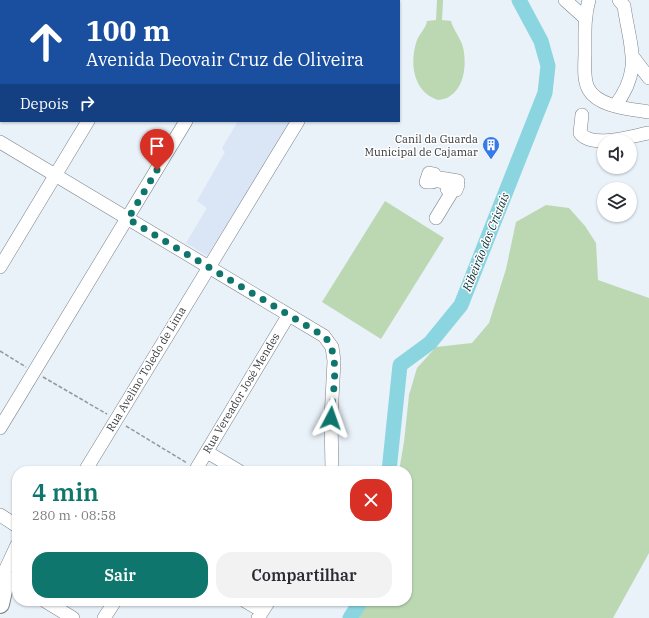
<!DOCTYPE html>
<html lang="pt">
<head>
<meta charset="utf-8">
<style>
  body { margin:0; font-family:"IBM Plex Serif",serif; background:#f2f2f3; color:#2b2b33; height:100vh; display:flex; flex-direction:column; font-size:15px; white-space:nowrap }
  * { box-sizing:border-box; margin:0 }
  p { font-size:13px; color:#7c7c81 }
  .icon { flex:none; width:22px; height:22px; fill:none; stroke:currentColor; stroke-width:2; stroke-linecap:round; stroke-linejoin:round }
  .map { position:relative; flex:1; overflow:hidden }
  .sheet { position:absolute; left:12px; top:466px; width:400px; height:140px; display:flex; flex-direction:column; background:#fff; border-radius:16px; box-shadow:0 1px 3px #0004 }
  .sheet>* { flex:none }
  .hud { position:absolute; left:0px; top:0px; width:400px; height:122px; box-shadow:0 1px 3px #0004; background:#1a4fa0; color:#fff; overflow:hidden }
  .controls { position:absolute; left:597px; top:134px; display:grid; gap:8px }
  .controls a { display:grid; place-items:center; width:40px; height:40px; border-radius:50%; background:#fff; box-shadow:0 1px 3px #0004; font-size:20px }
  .pin { position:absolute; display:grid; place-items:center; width:34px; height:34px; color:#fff; margin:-41px -17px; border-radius:50% 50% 50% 0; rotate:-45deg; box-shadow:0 0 4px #0007 }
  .pin .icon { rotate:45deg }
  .me { position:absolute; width:44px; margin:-22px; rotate:4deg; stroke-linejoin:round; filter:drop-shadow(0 0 3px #0008) }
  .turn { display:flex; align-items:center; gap:14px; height:84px; padding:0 20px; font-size:18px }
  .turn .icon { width:52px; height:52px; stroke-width:2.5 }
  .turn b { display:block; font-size:28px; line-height:34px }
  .then { display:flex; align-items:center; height:38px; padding:0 20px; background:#0003; gap:8px; font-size:15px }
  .round { display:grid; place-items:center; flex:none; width:42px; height:42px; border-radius:16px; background:#f2f2f3 }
  .overview { display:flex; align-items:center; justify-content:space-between; height:68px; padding:0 20px }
  h1 { font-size:24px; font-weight:600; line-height:30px; color:#0f766e }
  .primary-button { display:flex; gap:8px; margin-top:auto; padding:8px 20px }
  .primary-button a { flex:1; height:46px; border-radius:16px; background:#0f766e; color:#fff; font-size:16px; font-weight:600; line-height:46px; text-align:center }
  .primary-button a+a { background:#f2f2f3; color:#2b2b33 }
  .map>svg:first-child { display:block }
</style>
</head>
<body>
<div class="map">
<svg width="649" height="618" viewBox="0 0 649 618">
  <rect width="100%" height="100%" fill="#e9f1f9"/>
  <path fill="#dae6f5" d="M238 121H292L207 256 186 243 207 208 197 201 225 152 222 148Z"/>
  <path fill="#bcd8b3" d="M437 0H443L442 20 451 21C453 29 459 36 462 44 467 59 466 86 450 96 447 99 442 99 438 100 413 92 409 63 417 40 420 33 426 28 427 21L436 20Z
    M385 201 444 238 381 339 322 302Z
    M546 205 569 208 585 226 596 243 598 280 649 298V553L613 618H352L361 601H407V471H399L404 442 409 395 417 368 436 347 472 343 489 323 506 269 516 222Z"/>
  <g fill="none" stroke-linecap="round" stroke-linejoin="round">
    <path stroke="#8ad5e0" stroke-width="15" d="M389 471 400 365 430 343 461 305 545 93 548 66 541 41 519 0
      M350 618 361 601"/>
    <defs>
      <path id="minor" d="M171 0 172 1
        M335 0 337 1
        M565 0 585 18
        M589 0C584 17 585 34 585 52 585 63 583 78 588 88 597 107 631 109 649 112
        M66 1 67 0
        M161 1V0
        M259 1V0
        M371 1 372 0
        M633 57 649 78
        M615 106C643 69 630 48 624 6L619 0
        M0 113 1 112
        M582 115 580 133C592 149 632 136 649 133
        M0 142 324 336 332 347 334 361 331 418 332 471
        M447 189 456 190 458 185 433 180 432 182H426L429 173 434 174V177L458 181
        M436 218 453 190
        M0 267 88 121
        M0 428 186 121
        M207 452 239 471
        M85 471 298 121
        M195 471 288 316
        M0 515 17 526
        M0 573 17 583
        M3 575 17 545
        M45 601 73 618
        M245 601 262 611
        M104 618 115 601
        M258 618 269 601"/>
      <path id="highway" d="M0 604 4 586 3 575"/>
    </defs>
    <use href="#minor" stroke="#7d838b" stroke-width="14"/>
    <use href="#highway" stroke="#7d838b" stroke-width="20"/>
    <path stroke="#94999f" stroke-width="1.5" stroke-dasharray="4 2" stroke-linecap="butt" d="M0 351 26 367
      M43 377 107 414
      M126 426 187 463"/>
    <use href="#minor" stroke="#fff" stroke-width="13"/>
    <use href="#highway" stroke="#fff" stroke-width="18"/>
  </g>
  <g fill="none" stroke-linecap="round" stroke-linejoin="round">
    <path stroke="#0f766e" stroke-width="7" stroke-dasharray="0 12.6" d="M157 170 128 219 324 336C342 354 332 395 331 418"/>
  </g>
  <defs>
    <symbol id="building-pin" viewBox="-11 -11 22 30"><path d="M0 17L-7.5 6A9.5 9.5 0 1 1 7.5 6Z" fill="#357ae8" stroke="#fff"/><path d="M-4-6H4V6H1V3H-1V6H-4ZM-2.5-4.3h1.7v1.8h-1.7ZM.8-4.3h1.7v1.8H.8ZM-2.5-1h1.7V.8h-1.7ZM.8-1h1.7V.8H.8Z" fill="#fff"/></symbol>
  </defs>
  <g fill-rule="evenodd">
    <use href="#building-pin" x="481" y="135" width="20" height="27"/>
  </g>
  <g text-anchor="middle" stroke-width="3" stroke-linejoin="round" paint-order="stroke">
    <g font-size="11" fill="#36393d" stroke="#fff" text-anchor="end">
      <text x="478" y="143">Canil da Guarda<tspan x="478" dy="13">Municipal de Cajamar</tspan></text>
    </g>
    <g font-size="11" fill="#36393d" stroke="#fff">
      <text transform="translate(146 369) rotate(-59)" y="4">Rua Avelino Toledo de Lima</text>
      <text transform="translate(241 393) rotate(-59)" y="4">Rua Vereador José Mendes</text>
    </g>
    <g font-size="12" font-style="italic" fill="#0c3237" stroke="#fff">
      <text transform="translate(486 242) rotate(-68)" y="4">Ribeirão dos Cristais</text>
    </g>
  </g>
</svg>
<div class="controls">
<a><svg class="icon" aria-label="sound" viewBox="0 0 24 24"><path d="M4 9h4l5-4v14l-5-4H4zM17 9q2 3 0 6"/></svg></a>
<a><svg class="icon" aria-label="layers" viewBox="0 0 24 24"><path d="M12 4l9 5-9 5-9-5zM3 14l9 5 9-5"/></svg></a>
</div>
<div class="pin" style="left:157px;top:170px;background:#d93025"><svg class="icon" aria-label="arrive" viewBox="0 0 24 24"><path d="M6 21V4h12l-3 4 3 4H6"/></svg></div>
<svg class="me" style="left:331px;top:418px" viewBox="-20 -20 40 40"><path d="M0-17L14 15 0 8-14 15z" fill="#0f766e" stroke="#fff" stroke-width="4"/></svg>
<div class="hud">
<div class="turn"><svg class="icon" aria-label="ahead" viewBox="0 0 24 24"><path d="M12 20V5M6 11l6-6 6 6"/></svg><div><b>100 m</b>Avenida Deovair Cruz de Oliveira</div></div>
<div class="then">Depois<svg class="icon" aria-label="right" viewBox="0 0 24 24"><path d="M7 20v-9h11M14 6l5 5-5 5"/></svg></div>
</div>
<section class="sheet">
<div class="overview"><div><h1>4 min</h1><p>280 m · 08:58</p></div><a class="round" style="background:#d93025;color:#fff"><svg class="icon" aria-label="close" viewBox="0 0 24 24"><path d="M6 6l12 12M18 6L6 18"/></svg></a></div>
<div class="primary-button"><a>Sair</a><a>Compartilhar</a></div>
</section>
</div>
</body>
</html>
